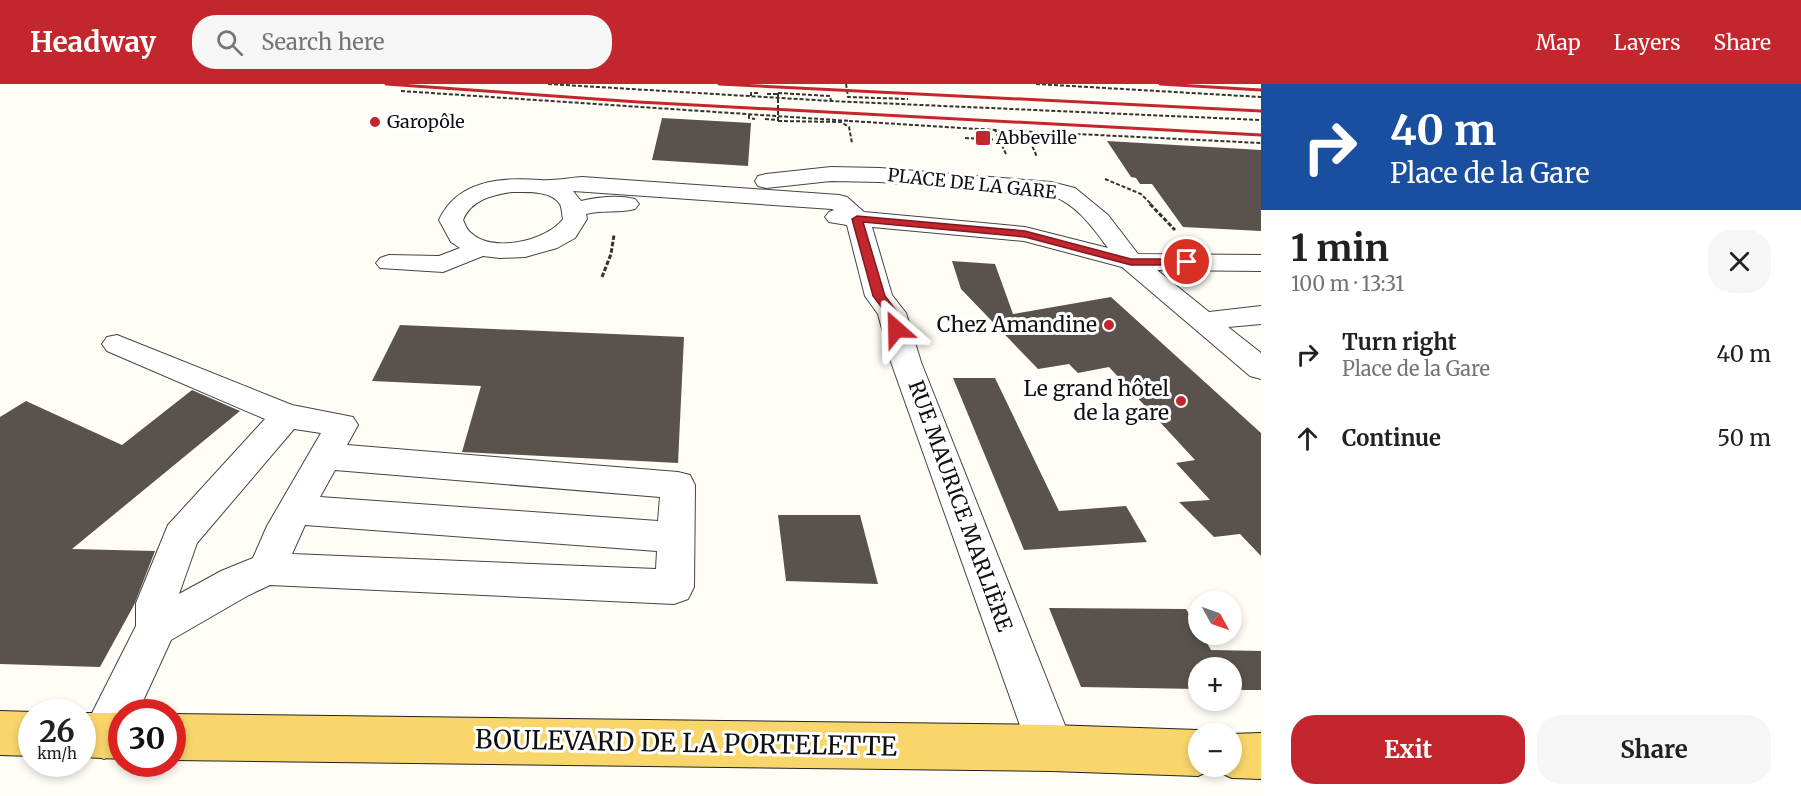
<!DOCTYPE html>
<html lang="en">
<head>
<meta charset="utf-8">
<style>
  body { margin:0; font-family:Merriweather,serif; background:#f6f6f6; color:#202124; height:100vh; display:flex; flex-direction:column; font-size:22px; white-space:nowrap }
  * { box-sizing:border-box; margin:0 }
  p { font-size:20px; color:#757577 }
  .icon { flex:none; width:33px; height:33px; fill:none; stroke:currentColor; stroke-width:2; stroke-linecap:round; stroke-linejoin:round }
  .map { position:relative; flex:1; overflow:hidden }
  .panel { display:flex; flex-direction:column; background:#fff; width:540px }
  .panel>* { flex:none }
  .guide { background:#1a4fa0; color:#fff; overflow:hidden }
  .needle { width:39px; rotate:130deg }
  .buttons { position:absolute; left:1188px; top:507px; display:grid; gap:12px }
  .buttons a { display:grid; place-items:center; width:54px; height:54px; border-radius:50%; background:#fff; box-shadow:0 3px 9px #0003; font-size:30px }
  .speed { position:absolute; left:18px; top:615px; display:flex; gap:12px; font-size:30px; font-weight:700; text-align:center }
  .speed>* { display:grid; place-content:center; width:78px; height:78px; border-radius:50%; background:#fff; box-shadow:0 3px 9px #0003; line-height:1 }
  .speed small { font-size:15px; font-weight:400 }
  .speed .limit { border:9px solid #d22; background:#fff; color:#111 }
  .pin { position:absolute; display:grid; place-items:center; width:51px; height:51px; color:#fff; margin:-26px; border:3px solid #fff; border-radius:50%; box-shadow:0 2px 6px #0007 }
  .me { position:absolute; width:66px; margin:-33px; rotate:335deg; stroke-linejoin:round; filter:drop-shadow(0 0 4px #0008) }
  .turn { display:flex; align-items:center; gap:21px; height:126px; padding:0 30px; font-size:27px }
  .turn .icon { width:78px; height:78px; stroke-width:2.5 }
  .turn b { display:block; font-size:42px; line-height:51px }
  .round { display:grid; place-items:center; flex:none; width:63px; height:63px; border-radius:24px; background:#f6f6f6 }
  .overview { display:flex; align-items:center; justify-content:space-between; height:102px; padding:0 30px }
  h1 { font-size:36px; font-weight:700; line-height:45px }
  .button { display:flex; gap:12px; margin-top:auto; padding:12px 30px }
  .button a { flex:1; height:69px; border-radius:24px; background:#c4262e; color:#fff; font-size:24px; font-weight:700; line-height:69px; text-align:center }
  .button a+a { background:#f6f6f6; color:#202124 }
  ul { padding:0; list-style:none }
  li { display:flex; align-items:center; gap:18px; height:84px; padding:0 30px }
  li div { flex:1 }
  li b { display:block; font-size:22px }
  li em { font-style:normal }
  header { display:flex; align-items:center; gap:36px; box-sizing:border-box; height:84px; padding:0 30px; background:#c4262e; color:#fff }
  header strong { font-size:28px }
  nav { display:flex; gap:33px; margin-inline-start:auto; font-size:21px }
  .search { width:420px; height:54px; background:#f6f6f6; display:flex; align-items:center; gap:15px; box-sizing:border-box; padding:0 21px; border-radius:24px; color:#757577; font-size:22px }
  main { display:flex; flex:1; min-height:0 }
  .map>svg:first-child { display:block }
</style>
</head>
<body>
<header>
<strong>Headway</strong>
<div class="search"><svg class="icon" aria-label="search" viewBox="0 0 24 24"><circle cx="10" cy="10" r="6"/><path d="M15 15l6 6"/></svg>Search here</div>
<nav><a>Map</a><a>Layers</a><a>Share</a></nav>
</header>
<main>
<div class="map">
<svg width="1261" height="712" viewBox="0 0 1261 712">
  <rect width="100%" height="100%" fill="#fffdf5"/>
  <path fill="#5a524d" d="M662 34 751 39 748 82 652 76Z
    M1107 57 1261 66V147L1183 143 1152 100H1140L1136 94 1131 93Z
    M952 177 995 180 1013 230 1111 213 1261 349V472L1240 450 1214 453 1179 418 1210 416 1176 379 1195 376 1109 283 1078 289 1069 280 1038 285 961 205Z
    M400 241 684 253 678 379 462 368 481 302 372 297Z
    M953 294H995L1059 427 1126 422 1147 458 1024 466Z
    M192 306 240 327 72 465 155 467 134 521 100 583 0 580V333L26 317 122 361Z
    M778 431H860L878 500 786 497Z
    M1049 524 1186 525 1198 545V550H1202L1211 566 1261 567V606H1232V584H1198V605L1081 603Z"/>
  <g fill="none" stroke-linecap="round" stroke-linejoin="round">
    <defs>
      <path id="minor" d="M831 83 880 84 1051 98 1075 104 1108 131 1138 170 1261 171V187L1157 186 1209 228 1261 222V240L1228 243 1261 269V295L1250 292 1122 183 1024 157 872 143 892 211 906 229 921 278 1074 664 1067 680 1051 687 1035 680 1028 664 891 278 878 230 865 212 847 141 829 138 825 133 829 128 834 126 832 125 573 107 581 117C599 113 618 111 635 115L639 120 635 125C619 129 602 126 586 130L587 135 575 154 557 164 525 173 500 174 483 172 443 188 380 184 376 179 380 174 389 171 439 172 460 164 451 158 439 136C457 96 502 93 540 96 554 97 568 94 582 93L839 111 847 113 864 128 1025 143 1108 164C1094 145 1075 118 1051 112L880 98 831 97 766 104 758 102 755 97 758 92 766 90ZM512 108C526 108 551 106 560 120 562 124 562 131 563 135 547 157 491 170 470 148 467 146 465 140 463 136 471 116 492 111 512 108Z
        M117 251 292 321 353 333 358 341 347 361 678 388 690 391 695 401 694 503 688 515 674 520 270 501 249 511 171 556 138 628H122L120 668 104 675 88 668 82 649 136 542V519L168 441 265 335 107 267 102 260 107 253ZM294 345 321 349 267 442 253 474 221 487 179 510 197 459ZM335 386 660 413 658 437 320 413ZM305 441 657 467 656 485 292 470Z"/>
      <path id="major" d="M0 627 34 628H32V672L0 671Z
        M82 629H122V675L82 673Z
        M172 630 1051 641 1198 646 1206 650H1198V682H1232V650H1229L1261 649V695L1232 694 1216 687 1215 684 1198 692 1051 687 172 676Z"/>
    </defs>
    <use href="#minor" stroke="#444" stroke-width="2"/>
    <use href="#major" stroke="#222" stroke-width="2"/>
    <path stroke="#333" stroke-width="2" stroke-dasharray="4 2" stroke-linecap="butt" d="M548 0 831 17 1261 36
      M846 0 848 13 908 15
      M1036 0 1261 13
      M401 7 851 37
      M778 9 830 12 831 17
      M767 10H778
      M751 12V9H758
      M749 31V34L755 35
      M765 35 778 36
      M778 37 841 38 849 43 852 59
      M849 37 995 46
      M965 54 1058 59
      M1030 57 1037 73
      M1006 70 995 46 1261 59
      M1105 95 1141 110 1152 121"/>
    <path stroke="#333" stroke-width="3" stroke-dasharray="4.5 2" stroke-linecap="butt" d="M1150 120 1175 146
      M602 193 611 170 614 151"/>
    <use href="#minor" fill="#fff" fill-rule="evenodd"/>
    <use href="#major" fill="#f9d66b" fill-rule="evenodd"/>
    <path stroke="#c4262e" stroke-width="3" d="M386 0 638 18 1261 51
      M719 0 1261 27
      M1160 0 1261 6"/>
    <path stroke="#333" stroke-width="2" stroke-dasharray="4 2" stroke-linecap="butt" d="M778 9V37"/>
  </g>
  <path fill="#c4262e" stroke="#7f191e" stroke-width="1.5" d="M857 132 1025 147 1131 175H1187L1192 178 1187 181H1131L1025 153 863 138 885 212 898 229 902 245 896 249 891 245 886 229 873 212 852 135Z"/>
  <g fill="#c4262e" stroke="#fff" stroke-width="2">
    <circle cx="375" cy="38" r="6"/>
    <rect x="975" y="46" width="16" height="16" rx="3"/>
    <circle cx="1109" cy="241" r="6"/>
    <circle cx="1181" cy="317" r="6"/>
  </g>
  <g text-anchor="middle" stroke-width="6" stroke-linejoin="round" paint-order="stroke">
    <g font-size="18" fill="#111" stroke="#fff" text-anchor="start">
      <text x="387" y="44">Garopôle</text>
      <text x="996" y="60">Abbeville</text>
    </g>
    <g font-size="18" fill="#111" stroke="#fff">
      <text transform="translate(972 100) rotate(6)" y="6">PLACE DE LA GARE</text>
    </g>
    <g font-size="21" fill="#111" stroke="#fff" text-anchor="end">
      <text x="1097" y="248">Chez Amandine</text>
      <text x="1169" y="312">Le grand hôtel<tspan x="1169" dy="24">de la gare</tspan></text>
    </g>
    <g font-size="21" fill="#111" stroke="#fff">
      <text transform="translate(960 422) rotate(70)" y="7">RUE MAURICE MARLIÈRE</text>
    </g>
    <g font-size="26" fill="#111" stroke="#fff">
      <text transform="translate(686 659) rotate(1)" y="9">BOULEVARD DE LA PORTELETTE</text>
    </g>
  </g>
</svg>
<div class="buttons">
<a><svg class="needle" viewBox="-14 -14 28 28"><path d="M0-13l5 13h-10z" fill="#e53935"/><path d="M0 13l5-13h-10z" fill="#757577"/></svg></a>
<a>+</a>
<a>−</a>
</div>
<div class="speed"><div>26<small>km/h</small></div><div class="limit">30</div></div>
<div class="pin" style="left:1187px;top:178px;background:#d93025"><svg class="icon" aria-label="arrive" viewBox="0 0 24 24"><path d="M6 21V4h12l-3 4 3 4H6"/></svg></div>
<svg class="me" style="left:896px;top:245px" viewBox="-20 -20 40 40"><path d="M0-17L14 15 0 8-14 15z" fill="#c4262e" stroke="#fff" stroke-width="4"/></svg>
</div>
<section class="panel">
<div class="guide">
<div class="turn"><svg class="icon" aria-label="right" viewBox="0 0 24 24"><path d="M7 20v-9h11M14 6l5 5-5 5"/></svg><div><b>40 m</b>Place de la Gare</div></div>
</div>
<div class="overview"><div><h1>1 min</h1><p>100 m · 13:31</p></div><a class="round"><svg class="icon" aria-label="close" viewBox="0 0 24 24"><path d="M6 6l12 12M18 6L6 18"/></svg></a></div>
<ul>
<li><svg class="icon" aria-label="right" viewBox="0 0 24 24"><path d="M7 20v-9h11M14 6l5 5-5 5"/></svg><div><b>Turn right</b><p>Place de la Gare</p></div><em>40 m</em></li>
<li><svg class="icon" aria-label="ahead" viewBox="0 0 24 24"><path d="M12 20V5M6 11l6-6 6 6"/></svg><div><b>Continue</b></div><em>50 m</em></li>
</ul>
<div class="button"><a>Exit</a><a>Share</a></div>
</section>
</main>
</body>
</html>
